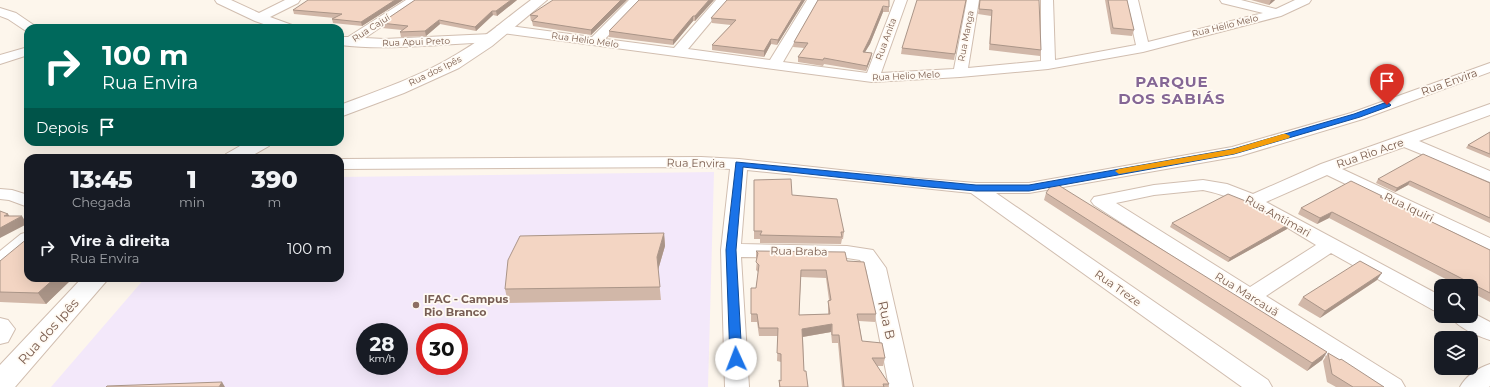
<!DOCTYPE html>
<html lang="pt">
<head>
<meta charset="utf-8">
<style>
  body { margin:0; font-family:Montserrat,sans-serif; background:#242831; color:#f1f3f6; height:100vh; display:flex; flex-direction:column; font-size:15px; white-space:nowrap }
  * { box-sizing:border-box; margin:0 }
  p { font-size:13px; color:#9ea1a6 }
  .icon { flex:none; width:22px; height:22px; fill:none; stroke:currentColor; stroke-width:2; stroke-linecap:round; stroke-linejoin:round }
  .map { position:relative; flex:1; overflow:hidden }
  .panel { position:absolute; left:24px; top:154px; width:320px; height:128px; display:flex; flex-direction:column; background:#171b24; border-radius:12px; box-shadow:0 4px 16px #0002 }
  .panel>* { flex:none }
  .top-card { position:absolute; left:24px; top:24px; width:320px; height:122px; border-radius:12px; box-shadow:0 4px 16px #0002; background:#00695c; color:#fff; overflow:hidden }
  .fabs { position:absolute; left:1434px; top:279px; display:grid; gap:8px }
  .fabs a { display:grid; place-items:center; width:44px; height:44px; border-radius:8px; background:#171b24; box-shadow:0 4px 16px #0002; font-size:20px }
  .speed { position:absolute; left:356px; top:323px; display:flex; gap:8px; font-size:20px; font-weight:700; text-align:center }
  .speed>* { display:grid; place-content:center; width:52px; height:52px; border-radius:50%; background:#171b24; box-shadow:0 4px 16px #0002; line-height:1 }
  .speed small { font-size:10px; font-weight:400 }
  .speed .limit { border:6px solid #d22; background:#fff; color:#111 }
  .pin { position:absolute; display:grid; place-items:center; width:34px; height:34px; color:#fff; margin:-41px -17px; border-radius:50% 50% 50% 0; rotate:-45deg; box-shadow:0 0 4px #0007 }
  .pin .icon { rotate:45deg }
  .me { position:absolute; width:44px; margin:-22px; rotate:358deg; stroke-linejoin:round; filter:drop-shadow(0 0 3px #0008) }
  .turn { display:flex; align-items:center; gap:14px; height:84px; padding:0 12px; font-size:18px }
  .turn .icon { width:52px; height:52px; stroke-width:2.5 }
  .turn b { display:block; font-size:28px; line-height:34px }
  .then { display:flex; align-items:center; height:38px; padding:0 12px; background:#0003; gap:8px; font-size:15px }
  .eta { display:flex; justify-content:space-evenly; align-items:center; height:68px; text-align:center }
  .eta b { font-size:24px; font-weight:800; line-height:28px }
  ul { padding:0; list-style:none }
  li { display:flex; align-items:center; gap:12px; height:52px; padding:0 12px }
  li div { flex:1 }
  li b { display:block; font-size:15px }
  li em { font-style:normal }
  .map>svg:first-child { display:block }
</style>
</head>
<body>
<div class="map">
<svg width="1490" height="387" viewBox="0 0 1490 387">
  <rect width="100%" height="100%" fill="#fdf6ec"/>
  <path fill="#f3e8fa" fill-rule="evenodd" d="M714 172 708 387H51L145 278H340V177ZM365 332H399V366H365ZM425 332H459V366H425Z"/>
  <g fill="none" stroke-linecap="round" stroke-linejoin="round">
    <defs>
      <path id="minor" d="M215 0H231L259 13 285 0H300L298 3 270 17 292 25 294 28H275L255 21 217 3Z
        M406 0H420L365 38 384 39 491 34 496 35 498 38 496 41 491 42C443 44 386 51 340 45V37H348Z
        M629 0H642L605 39 674 48 716 0H729L688 49 770 60 807 0H819L783 62 867 73 895 0H907L881 73 954 69 967 0H979L968 68 1041 61V0H1053L1055 60 1136 45 1126 0H1138L1148 42 1263 13 1222 3 1220 0H1241L1276 9 1295 0H1311L1309 3 1281 16 1143 52 1048 69 960 77 872 82 502 33 497 32 495 29 497 26 502 25 592 37Z
        M0 8 16 13 38 28H28V31H26L8 19 0 16Z
        M28 47V55L0 64V55Z
        M1490 63V72L1363 119 1240 156 1029 193H996L1268 380 1272 387H1242L971 193 747 170 741 244 847 246 873 250 886 268 913 387H889L866 269 860 260 847 258 741 257 749 387H725L721 250 730 169 701 167 340 169V159L701 157 739 159 914 178 976 183H1029L1232 147 1351 113Z
        M1490 104V115L1419 141 1490 171V182L1404 147 1342 169 1490 238V252L1483 250 1327 175 1266 202 1441 296V312L1433 310 1331 253 1266 296 1401 380 1405 387H1374L1094 205 1091 201 1094 197 1154 185 1203 180 1227 184 1253 194 1321 164ZM1203 190C1241 197 1282 225 1316 245L1250 287 1116 203 1154 195Z
        M0 189 12 190 28 195V207L9 200 0 199Z
        M28 232V248L7 266 0 268V251L21 234Z
        M1471 312 1490 322V340C1477 336 1457 327 1450 316H1471Z
        M0 318 8 320 15 329 8 342 0 344Z
        M1490 364V386L1489 387H1460C1466 376 1478 368 1490 364Z"/>
      <path id="tertiary" d="M531 0H547L492 46 459 68 404 93 340 117V105C380 90 421 76 457 54 484 39 506 18 531 0Z
        M247 142H272L269 146 248 158H223L226 154Z
        M82 278H109L15 387H0V365Z"/>
    </defs>
    <use href="#minor" stroke="#d1beb0" stroke-width="2"/>
    <use href="#tertiary" stroke="#d1beb0" stroke-width="2"/>
    <use href="#minor" fill="#fff" fill-rule="evenodd"/>
    <use href="#tertiary" fill="#fff" fill-rule="evenodd"/>
  </g>
  <path fill="#d1b7a8" fill-rule="evenodd" d="M403 0 362 26 333 23 332 19 334 18 294 14 293 10Z
    M415 0H517L497 16 493 15 476 31 440 24 426 36 401 37 400 32 402 30 382 28 381 23Z
    M627 0 591 35 533 26 532 21H531L530 15Z
    M714 0 695 21H693L673 45 609 37V31Z
    M805 0 777 45 771 44 764 57 712 50V45L731 25 712 23 711 18Z
    M818 0 889 7V12H883L870 44 865 52 871 58 866 71 824 64 823 66 798 62V57L804 48 793 47 794 42Z
    M966 0 954 60 901 54 902 48Z
    M980 0 1041 50 1040 56 989 50 991 16 978 14Z
    M1105 0H1127L1134 30 1132 36 1111 34Z
    M1251 0H1275L1269 5Z
    M1490 132V158L1466 148 1468 145Z
    M1378 179 1490 183V223L1408 185 1395 192 1376 183Z
    M754 180 844 232 843 239H842L841 244 760 243V239H754Z
    M1046 193 1327 352 1322 360 1307 371 1044 200Z
    M1381 197 1490 250V302L1471 292V286H1459L1329 218 1317 224 1298 214 1301 208Z
    M1172 223 1289 224 1287 229 1228 262 1170 227Z
    M664 233 665 246 658 270 661 300 508 303 505 289Z
    M756 251 847 261 876 314 875 322 859 321 862 341 885 358 883 366H877L889 384 888 387H842L838 343H832L831 332 803 337 804 371 808 387H779V380L781 381V362L777 361 778 336H759L757 322H751V288H756L758 272 756 270 757 259H756ZM801 277 826 278 829 300 828 301V314L799 315Z
    M0 261 28 278H73L46 304 0 302Z
    M1377 280 1320 318 1298 305 1303 297Z
    M1328 353 1384 387H1336L1327 382 1323 361Z"/>
  <path fill="#aa9588" d="M395 0H403L362 26 361 22Z
    M511 0H517L497 16 496 11Z
    M621 0H627L591 35V30Z
    M709 0H714L695 21V16Z
    M802 0H805L777 45 778 40Z
    M1271 0H1275L1269 5Z
    M883 6V12L870 44 862 57 863 52Z
    M492 11 493 15 476 31 475 27Z
    M693 16V21L673 45V40Z
    M439 20 440 24 426 36 425 31Z
    M771 39V44L764 57V51Z
    M872 53 871 58 866 71 867 66Z
    M1410 181 1408 185 1395 192 1397 188Z
    M1332 212 1329 218 1317 224 1320 218Z
    M8 214 13 221 22 216 27 224 0 238V228L4 216Z
    M1289 224 1287 229 1228 262 1230 258Z
    M664 233 665 246 658 270 657 257Z
    M1382 273 1377 280 1320 318 1325 311Z
    M55 278H73L46 304 38 293Z
    M832 324 831 332 802 337V329Z
    M1327 352 1322 360 1307 371 1312 363Z
    M222 382 225 387H219Z"/>
  <path fill="#f3d5c3" stroke="#aa9588" fill-rule="evenodd" d="M308 0H395L361 22 332 19 342 14 293 10Z
    M415 0H511L496 11H492L475 27 439 20 425 31 400 32 408 26 381 23Z
    M553 0H621L591 30 532 21 538 16 530 15Z
    M639 0H709L695 16H693L673 40 609 31Z
    M727 0H802L778 40 771 39 764 51 712 45 736 20 711 18Z
    M818 0H889V7L883 6 870 38 863 52 872 53 867 66 824 58 823 60 798 57 808 43 794 42Z
    M917 0H966L955 54 902 48Z
    M980 0H1039L1041 50 990 44 992 10 979 9Z
    M1108 0H1127L1134 30 1113 28Z
    M1490 132V154L1468 145Z
    M1423 154 1490 183V218L1410 181 1397 188 1378 179Z
    M791 179 792 195 837 199 844 232H841L842 237 760 235 762 231H754V180Z
    M1351 181 1382 196 1380 197 1490 250V293L1332 212 1320 218 1301 208Z
    M1055 183 1327 352 1312 363 1046 193 1052 184Z
    M1228 194 1248 202 1289 224 1230 258 1172 223Z
    M0 211 8 214 4 216H22L0 228Z
    M664 233 657 257 660 287 505 289 508 260 520 236Z
    M28 238V278H55L38 293 0 292V261Z
    M756 251 845 252 847 261 864 262 876 314H857L862 341 882 343 885 358H872L889 384H883L884 387H844L839 335H832V324L802 329 804 371H806L808 387H780L779 380 781 381V354L777 353 778 328H759L757 314H751V288H756L759 265 756 262 758 253ZM801 270H826L831 300 828 301 830 314 799 315Z
    M1360 261 1382 273 1325 311 1303 297Z
    M1328 353 1340 360 1341 359 1384 387H1353L1332 374Z
    M222 382 219 387H106L107 386Z"/>
  <path fill="#1a73e8" stroke="#114b97" d="M1387 102 1391 105 1390 106 1360 117 1234 154 1029 191H976L929 187 743 167 736 250 742 359 740 362 736 363 732 362 730 359 726 250 736 162 976 185H1029L1233 149 1354 114Z"/>
  <path fill="#f59e0b" d="M1283 134H1286L1290 136 1289 138 1234 154 1119 174 1115 171 1119 169 1233 149Z"/>
  <circle fill="#8d6e63" stroke="#fffaf3" stroke-width="1.5" cx="416" cy="305" r="4"/>
  <g text-anchor="middle" stroke-width="3.5" stroke-linejoin="round" paint-order="stroke">
    <g font-size="9" fill="#7a5c4d" stroke="#fffaf3">
      <text transform="translate(1225 26) rotate(-14)" y="3">Rua Helio Melo</text>
      <text transform="translate(371 28) rotate(-33)" y="3">Rua Cajuí</text>
      <text transform="translate(966 36) rotate(-79)" y="3">Rua Manga</text>
      <text transform="translate(886 39) rotate(-70)" y="3">Rua Anita</text>
      <text transform="translate(585 40) rotate(8)" y="3">Rua Helio Melo</text>
      <text transform="translate(416 42) rotate(-2)" y="3">Rua Apui Preto</text>
      <text transform="translate(435 71) rotate(-26)" y="3">Rua dos Ipês</text>
      <text transform="translate(906 76) rotate(-3)" y="3">Rua Helio Melo</text>
    </g>
    <g font-size="11" fill="#7a5c4d" stroke="#fffaf3">
      <text transform="translate(1449 82) rotate(-20)" y="4">Rua Envira</text>
      <text transform="translate(1370 153) rotate(-19)" y="4">Rua Rio Acre</text>
      <text transform="translate(696 163) rotate(1)" y="4">Rua Envira</text>
      <text transform="translate(1409 207) rotate(26)" y="4">Rua Iquiri</text>
      <text transform="translate(1278 216) rotate(29)" y="4">Rua Antimari</text>
      <text transform="translate(799 251) rotate(1)" y="4">Rua Braba</text>
      <text transform="translate(1118 288) rotate(35)" y="4">Rua Treze</text>
      <text transform="translate(1247 294) rotate(32)" y="4">Rua Marcauã</text>
    </g>
    <g font-size="11" font-weight="bold" fill="#785e54" stroke="#fffaf3" text-anchor="start">
      <text x="424" y="303">IFAC - Campus<tspan x="424" dy="13">Rio Branco</tspan></text>
    </g>
    <g font-size="13" fill="#7a5c4d" stroke="#fffaf3">
      <text transform="translate(887 320) rotate(78)" y="5">Rua B</text>
      <text transform="translate(48 331) rotate(-48)" y="5">Rua dos Ipês</text>
    </g>
    <g font-size="15" font-weight="bold" letter-spacing="1" fill="#846695" stroke="#fffaf3">
      <text x="1172" y="87">PARQUE<tspan x="1172" dy="17">DOS SABIÁS</tspan></text>
    </g>
  </g>
</svg>
<div class="fabs">
<a><svg class="icon" aria-label="search" viewBox="0 0 24 24"><circle cx="10" cy="10" r="6"/><path d="M15 15l6 6"/></svg></a>
<a><svg class="icon" aria-label="layers" viewBox="0 0 24 24"><path d="M12 4l9 5-9 5-9-5zM3 14l9 5 9-5"/></svg></a>
</div>
<div class="speed"><div>28<small>km/h</small></div><div class="limit">30</div></div>
<div class="pin" style="left:1387px;top:105px;background:#d93025"><svg class="icon" aria-label="arrive" viewBox="0 0 24 24"><path d="M6 21V4h12l-3 4 3 4H6"/></svg></div>
<svg class="me" style="left:736px;top:359px" viewBox="-20 -20 40 40"><circle r="19" fill="#fff"/><path d="M0-13L10 11 0 6-10 11z" fill="#1a73e8"/></svg>
<div class="top-card">
<div class="turn"><svg class="icon" aria-label="right" viewBox="0 0 24 24"><path d="M7 20v-9h11M14 6l5 5-5 5"/></svg><div><b>100 m</b>Rua Envira</div></div>
<div class="then">Depois<svg class="icon" aria-label="arrive" viewBox="0 0 24 24"><path d="M6 21V4h12l-3 4 3 4H6"/></svg></div>
</div>
<section class="panel">
<div class="eta">
<div><b>13:45</b><p>Chegada</p></div>
<div><b>1</b><p>min</p></div>
<div><b>390</b><p>m</p></div>
</div>
<ul>
<li><svg class="icon" aria-label="right" viewBox="0 0 24 24"><path d="M7 20v-9h11M14 6l5 5-5 5"/></svg><div><b>Vire à direita</b><p>Rua Envira</p></div><em>100 m</em></li>
</ul>
</section>
</div>
</body>
</html>
